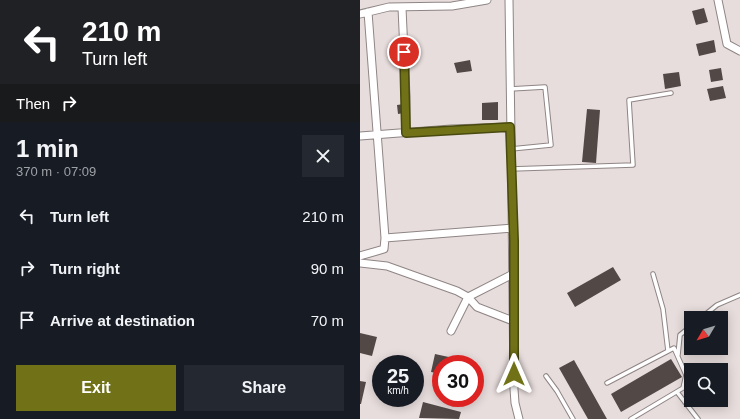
<!DOCTYPE html>
<html lang="en">
<head>
<meta charset="utf-8">
<style>
  body { margin:0; font-family:Arial,sans-serif; background:#242831; color:#f1f3f6; height:100vh; display:flex; flex-direction:column; font-size:15px; white-space:nowrap }
  * { box-sizing:border-box; margin:0 }
  p { font-size:13px; color:#9ea1a6 }
  .icon { flex:none; width:22px; height:22px; fill:none; stroke:currentColor; stroke-width:2; stroke-linecap:round; stroke-linejoin:round }
  .map { position:relative; flex:1; overflow:hidden }
  .drawer { display:flex; flex-direction:column; background:#171b24; width:360px }
  .drawer>* { flex:none }
  .top-card { background:#202124; color:#fff; overflow:hidden }
  .needle { width:26px; rotate:232deg }
  .fabs { position:absolute; left:324px; top:311px; display:grid; gap:8px }
  .fabs a { display:grid; place-items:center; width:44px; height:44px; border-radius:0px; background:#171b24; box-shadow:0 2px 10px #0003; font-size:20px }
  .speed { position:absolute; left:12px; top:355px; display:flex; gap:8px; font-size:20px; font-weight:700; text-align:center }
  .speed>* { display:grid; place-content:center; width:52px; height:52px; border-radius:50%; background:#171b24; box-shadow:0 2px 10px #0003; line-height:1 }
  .speed small { font-size:10px; font-weight:400 }
  .speed .limit { border:6px solid #d22; background:#fff; color:#111 }
  .pin { position:absolute; display:grid; place-items:center; width:34px; height:34px; color:#fff; margin:-17px; border:2px solid #fff; border-radius:50%; box-shadow:0 1px 4px #0007 }
  .me { position:absolute; width:44px; margin:-22px; rotate:0deg; stroke-linejoin:round; filter:drop-shadow(0 0 3px #0008) }
  .turn { display:flex; align-items:center; gap:14px; height:84px; padding:0 16px; font-size:18px }
  .turn .icon { width:52px; height:52px; stroke-width:2.5 }
  .turn b { display:block; font-size:28px; line-height:34px }
  .then { display:flex; align-items:center; height:38px; padding:0 16px; background:#0003; gap:8px; font-size:15px }
  .round { display:grid; place-items:center; flex:none; width:42px; height:42px; border-radius:0px; background:#242831 }
  .head { display:flex; align-items:center; justify-content:space-between; height:68px; padding:0 16px }
  h1 { font-size:24px; font-weight:800; line-height:30px }
  .primary-button { display:flex; gap:8px; margin-top:auto; padding:8px 16px }
  .primary-button a { flex:1; height:46px; border-radius:0px; background:#717217; color:#fff; font-size:16px; font-weight:800; line-height:46px; text-align:center }
  .primary-button a+a { background:#242831; color:#f1f3f6 }
  ul { padding:0; list-style:none }
  li { display:flex; align-items:center; gap:12px; height:52px; padding:0 16px }
  li div { flex:1 }
  li b { display:block; font-size:15px }
  li em { font-style:normal }
  main { display:flex; flex:1; min-height:0 }
  .map>svg:first-child { display:block }
</style>
</head>
<body>
<main>
<section class="drawer">
<div class="top-card">
<div class="turn"><svg class="icon" aria-label="left" viewBox="0 0 24 24"><path d="M17 20v-9H6M10 6l-5 5 5 5"/></svg><div><b>210 m</b>Turn left</div></div>
<div class="then">Then<svg class="icon" aria-label="right" viewBox="0 0 24 24"><path d="M7 20v-9h11M14 6l5 5-5 5"/></svg></div>
</div>
<div class="head"><div><h1>1 min</h1><p>370 m · 07:09</p></div><a class="round"><svg class="icon" aria-label="close" viewBox="0 0 24 24"><path d="M6 6l12 12M18 6L6 18"/></svg></a></div>
<ul>
<li><svg class="icon" aria-label="left" viewBox="0 0 24 24"><path d="M17 20v-9H6M10 6l-5 5 5 5"/></svg><div><b>Turn left</b></div><em>210 m</em></li>
<li><svg class="icon" aria-label="right" viewBox="0 0 24 24"><path d="M7 20v-9h11M14 6l5 5-5 5"/></svg><div><b>Turn right</b></div><em>90 m</em></li>
<li><svg class="icon" aria-label="arrive" viewBox="0 0 24 24"><path d="M6 21V4h12l-3 4 3 4H6"/></svg><div><b>Arrive at destination</b></div><em>70 m</em></li>
</ul>
<div class="primary-button"><a>Exit</a><a>Share</a></div>
</section>
<div class="map">
<svg width="380" height="419" viewBox="0 0 380 419">
  <rect width="100%" height="100%" fill="#e8dddd"/>
  <path fill="#524947" d="M344 8 348 22 336 25 332 11Z
    M354 40 356 52 339 56 336 44Z
    M110 60 112 71 97 73 94 63Z
    M361 68 363 80 351 82 349 70Z
    M319 72 321 86 305 89 303 74Z
    M363 86 366 98 350 101 347 89Z
    M138 102V120H122V103Z
    M44 104V113L38 114 37 105Z
    M227 109 240 110 236 163 222 162Z
    M253 267 261 280 215 307 207 293Z
    M0 333 17 337 12 356 0 353Z
    M75 354 116 363V364H81V374L71 372Z
    M311 359 322 377 261 412 251 394Z
    M214 360 247 419H228L199 368Z
    M0 381 6 382 1 404H0Z
    M63 402 101 412 99 419 59 418Z"/>
  <g fill="none" stroke-linecap="round" stroke-linejoin="round">
    <defs>
      <path id="service" d="M150 89 185 87 191 145 151 149
        M151 169 273 165 269 100 311 93
        M293 274 303 309 308 351
        M341 318 357 305 380 295
        M318 355 320 335 331 326
        M186 376 197 391 213 419
        M247 383 314 348 326 375 323 388 271 419
        M317 392 338 419"/>
      <path id="minor" d="M149 0C151 130 153 259 154 389L155 403 159 419
        M358 0 367 44 380 51
        M42 8 46 96V133
        M0 14 29 7 92 6 127 0
        M0 136 91 129 150 127
        M25 238 153 228
        M0 256 24 249 25 238 8 12
        M0 263 27 266 97 291 108 297 153 274
        M91 331 108 297 117 307 153 321"/>
    </defs>
    <use href="#service" stroke="#8f8585" stroke-width="5.5"/>
    <use href="#minor" stroke="#8f8585" stroke-width="9"/>
    <use href="#service" stroke="#fff" stroke-width="3.5"/>
    <use href="#minor" stroke="#fff" stroke-width="7"/>
  </g>
  <g fill="none" stroke-linecap="round" stroke-linejoin="round">
    <defs>
      <path id="route" d="M44 52 46 133 150 127 154 241V374"/>
    </defs>
    <use href="#route" stroke="#494a0f" stroke-width="10"/>
    <use href="#route" stroke="#717217" stroke-width="7"/>
  </g>
</svg>
<div class="fabs">
<a><svg class="needle" viewBox="-14 -14 28 28"><path d="M0-13l5 13h-10z" fill="#e53935"/><path d="M0 13l5-13h-10z" fill="#9ea1a6"/></svg></a>
<a><svg class="icon" aria-label="search" viewBox="0 0 24 24"><circle cx="10" cy="10" r="6"/><path d="M15 15l6 6"/></svg></a>
</div>
<div class="speed"><div>25<small>km/h</small></div><div class="limit">30</div></div>
<div class="pin" style="left:44px;top:52px;background:#d93025"><svg class="icon" aria-label="arrive" viewBox="0 0 24 24"><path d="M6 21V4h12l-3 4 3 4H6"/></svg></div>
<svg class="me" style="left:154px;top:374px" viewBox="-20 -20 40 40"><path d="M0-17L14 15 0 8-14 15z" fill="#717217" stroke="#fff" stroke-width="4"/></svg>
</div>
</main>
</body>
</html>
